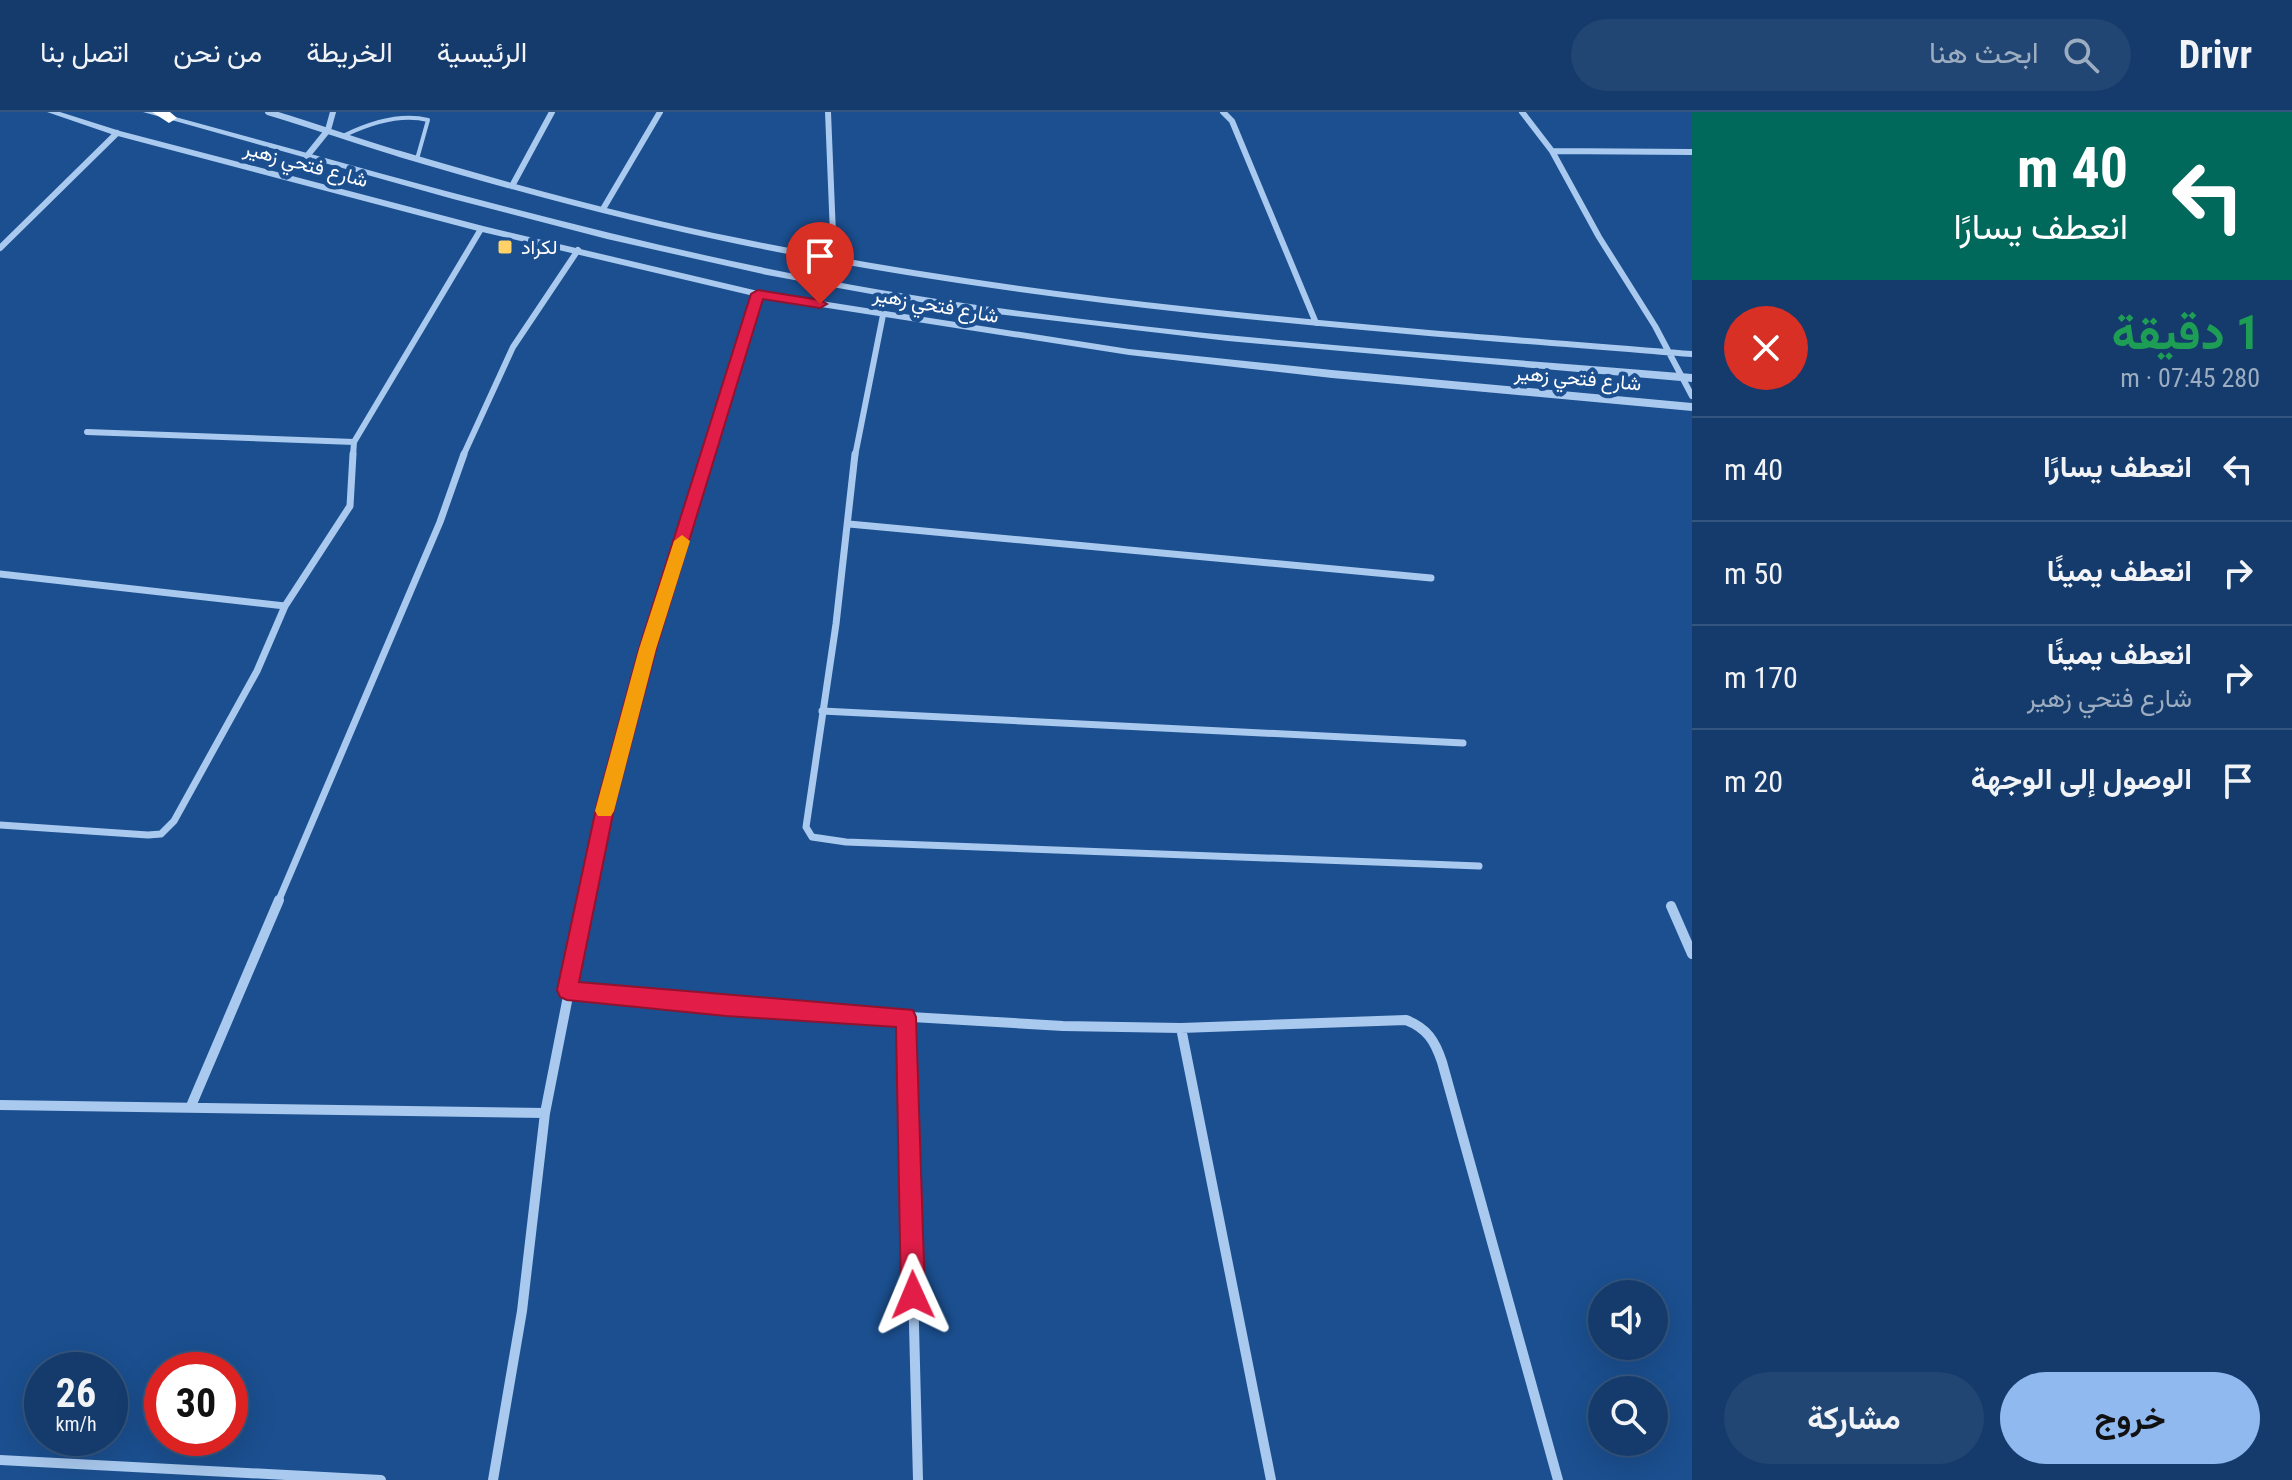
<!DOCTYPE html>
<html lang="ar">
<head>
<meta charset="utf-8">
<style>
  body { margin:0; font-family:"Roboto Condensed",Vazirmatn,sans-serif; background:#214673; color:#f1f3f6; direction:rtl; height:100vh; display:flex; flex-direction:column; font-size:30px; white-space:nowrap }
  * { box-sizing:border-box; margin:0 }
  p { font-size:26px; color:#9dadc1 }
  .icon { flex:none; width:44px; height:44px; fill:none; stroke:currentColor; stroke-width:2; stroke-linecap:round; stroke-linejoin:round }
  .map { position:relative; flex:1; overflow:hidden; direction:ltr }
  .details { display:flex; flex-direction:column; background:#143b6b; width:600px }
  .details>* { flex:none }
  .banner { background:#00695c; color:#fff; overflow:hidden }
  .fabs { position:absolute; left:1588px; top:1168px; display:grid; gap:16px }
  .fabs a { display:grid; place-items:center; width:80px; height:80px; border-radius:50%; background:#143b6b; box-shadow:0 8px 32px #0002,0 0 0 2px #33557e; font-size:40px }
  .speed { position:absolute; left:24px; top:1240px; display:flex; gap:16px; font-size:40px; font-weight:700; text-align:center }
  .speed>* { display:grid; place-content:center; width:104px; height:104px; border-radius:50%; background:#143b6b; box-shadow:0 8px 32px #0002,0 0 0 2px #33557e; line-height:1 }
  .speed small { font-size:20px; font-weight:400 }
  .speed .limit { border:12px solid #d22; background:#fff; color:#111 }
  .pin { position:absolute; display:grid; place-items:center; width:68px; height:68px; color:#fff; margin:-82px -34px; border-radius:50% 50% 50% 0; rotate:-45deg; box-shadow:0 0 8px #0007 }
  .pin .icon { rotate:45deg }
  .me { position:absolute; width:88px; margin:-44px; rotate:359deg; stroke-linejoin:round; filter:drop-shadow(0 0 6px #0008) }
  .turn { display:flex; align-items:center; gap:28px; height:168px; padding:0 32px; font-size:36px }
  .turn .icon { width:104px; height:104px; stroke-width:2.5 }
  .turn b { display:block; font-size:56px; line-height:68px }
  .round { display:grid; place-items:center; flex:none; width:84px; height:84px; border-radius:42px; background:#214673 }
  .head { display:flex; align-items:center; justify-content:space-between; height:136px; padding:0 32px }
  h1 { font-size:48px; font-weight:700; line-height:60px; color:#1e9e55 }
  .cta { display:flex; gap:16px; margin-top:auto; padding:16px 32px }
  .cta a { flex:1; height:92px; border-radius:48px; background:#90b9f0; color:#111; font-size:32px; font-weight:700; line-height:92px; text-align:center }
  .cta a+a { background:#214673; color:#f1f3f6 }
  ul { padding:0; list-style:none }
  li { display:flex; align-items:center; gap:24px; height:104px; padding:0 32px; border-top:2px solid #33557e }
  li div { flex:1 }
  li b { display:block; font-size:30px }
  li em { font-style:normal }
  header { display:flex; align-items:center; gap:48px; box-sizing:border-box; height:112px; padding:0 40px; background:#143b6b; border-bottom:2px solid #33557e }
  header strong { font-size:38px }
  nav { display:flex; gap:44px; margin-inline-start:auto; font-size:28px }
  .search { width:560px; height:72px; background:#214673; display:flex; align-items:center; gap:20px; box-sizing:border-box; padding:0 28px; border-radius:44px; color:#9dadc1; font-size:30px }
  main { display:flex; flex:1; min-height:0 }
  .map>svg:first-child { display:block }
</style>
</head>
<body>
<header>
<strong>Drivr</strong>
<div class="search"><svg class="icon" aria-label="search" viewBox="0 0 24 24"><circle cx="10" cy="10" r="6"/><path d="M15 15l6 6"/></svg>ابحث هنا</div>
<nav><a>الرئيسية</a><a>الخريطة</a><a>من نحن</a><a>اتصل بنا</a></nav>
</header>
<main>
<section class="details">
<div class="banner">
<div class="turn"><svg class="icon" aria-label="left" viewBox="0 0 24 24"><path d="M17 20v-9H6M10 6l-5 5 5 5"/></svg><div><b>40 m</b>انعطف يسارًا</div></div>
</div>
<div class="head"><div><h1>1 دقيقة</h1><p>280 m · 07:45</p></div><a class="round" style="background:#d93025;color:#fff"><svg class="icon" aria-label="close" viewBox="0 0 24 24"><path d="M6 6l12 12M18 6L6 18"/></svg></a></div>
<ul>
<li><svg class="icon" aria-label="left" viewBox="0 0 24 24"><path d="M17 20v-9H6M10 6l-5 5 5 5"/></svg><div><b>انعطف يسارًا</b></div><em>40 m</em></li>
<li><svg class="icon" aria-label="right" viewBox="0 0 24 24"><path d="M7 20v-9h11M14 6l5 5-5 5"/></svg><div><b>انعطف يمينًا</b></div><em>50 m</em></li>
<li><svg class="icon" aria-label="right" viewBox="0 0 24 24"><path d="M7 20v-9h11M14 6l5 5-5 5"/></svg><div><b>انعطف يمينًا</b><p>شارع فتحي زهير</p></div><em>170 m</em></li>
<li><svg class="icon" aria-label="arrive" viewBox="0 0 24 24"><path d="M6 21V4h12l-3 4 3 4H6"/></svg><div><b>الوصول إلى الوجهة</b></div><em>20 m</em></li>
</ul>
<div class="cta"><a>خروج</a><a>مشاركة</a></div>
</section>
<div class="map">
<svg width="1692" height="1368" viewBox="0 0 1692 1368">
  <rect width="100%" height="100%" fill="#1b4f8f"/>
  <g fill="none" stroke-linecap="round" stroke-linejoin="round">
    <path stroke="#a9c9ee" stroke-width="4" d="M345 23C370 11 400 1 428 8L417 47"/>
    <path stroke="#a9c9ee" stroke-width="6" d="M268 0C312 13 356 29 400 42 511 75 624 106 738 129 1052 194 1373 217 1692 242
      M828 0 834 147
      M1223 0 1232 9 1316 211
      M1522 0 1552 39 1599 125 1655 214 1692 284
      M1552 39 1692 40
      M307 44 328 18 333 0
      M512 74 552 0
      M603 97 660 0
      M0 136 117 21
      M87 320 354 330
      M353 344 354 330 481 117
      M463 344 513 235 578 138
      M708 344 758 182
      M855 344 883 203"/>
    <path stroke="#a9c9ee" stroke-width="7" d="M855 342 836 512 806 715 812 725 846 730 1479 754
      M849 412 1431 466
      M0 462 285 494
      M822 599 1463 631
      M0 713 148 723 161 722 174 709 257 559 285 494 350 394 353 342
      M278 790 440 410 464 342
      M587 790C617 638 662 491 708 342"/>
    <path stroke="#a9c9ee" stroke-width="10" d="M1671 794 1692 842
      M567 878 726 894 1063 914 1181 916 1406 908C1427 916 1435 929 1442 950L1558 1368
      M906 905 918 1368
      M1181 916 1271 1368
      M0 993 545 1001
      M191 994 279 788
      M0 1348 381 1368
      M493 1368 522 1199 545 1001 587 788"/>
    <path fill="#a9c9ee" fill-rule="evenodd" d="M47 0H60L120 19 483 114 758 179 1129 237 1332 258 1692 291V299L1332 266 1129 243 758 185 478 119 114 23Z
      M143 0H157C397 65 635 136 881 178 1149 223 1421 240 1692 262V270L1228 229 997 202 882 184 767 163 607 127 453 87Z"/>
    <path fill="#fff" fill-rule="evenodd" d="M152 0H170L177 6 169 11Z"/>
  </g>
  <path fill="#e11d48" stroke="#92132f" stroke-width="2" d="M758 178 820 188 827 192 820 196 763 187 656 537 615 692 579 870 913 898 916 905 925 1183 921 1191 913 1195 905 1191 901 1183 896 915 726 904 567 888 560 885 557 878 597 692 639 537 751 182Z"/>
  <path fill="#f59e0b" d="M682 423 690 429 656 537 614 699 611 704H598L595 699 639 537 674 429Z"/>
  <rect fill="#ffd166" stroke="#1b4f8f" stroke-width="3" x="497" y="127" width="16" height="16" rx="4"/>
  <g text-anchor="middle" stroke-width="8" stroke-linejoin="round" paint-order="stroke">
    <g font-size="20" fill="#fff" stroke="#1b4f8f">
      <text transform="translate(306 52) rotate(15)" y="7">شارع فتحي زهير</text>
      <text transform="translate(936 193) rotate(10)" y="7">شارع فتحي زهير</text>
      <text transform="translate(1578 266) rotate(5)" y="7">شارع فتحي زهير</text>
    </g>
    <g font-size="20" fill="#fff" stroke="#1b4f8f" text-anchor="start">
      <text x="521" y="142">لكراد</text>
    </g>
  </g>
</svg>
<div class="fabs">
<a><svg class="icon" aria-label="sound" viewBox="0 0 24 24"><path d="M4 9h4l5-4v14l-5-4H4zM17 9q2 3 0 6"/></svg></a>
<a><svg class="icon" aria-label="search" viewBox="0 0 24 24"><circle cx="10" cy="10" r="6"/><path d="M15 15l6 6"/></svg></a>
</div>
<div class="speed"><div>26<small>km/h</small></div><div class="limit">30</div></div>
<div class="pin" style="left:820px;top:192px;background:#d93025"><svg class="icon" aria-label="arrive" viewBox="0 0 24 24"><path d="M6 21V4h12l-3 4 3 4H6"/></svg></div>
<svg class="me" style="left:913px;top:1183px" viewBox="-20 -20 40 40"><path d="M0-17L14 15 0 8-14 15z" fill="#e11d48" stroke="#fff" stroke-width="4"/></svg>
</div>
</main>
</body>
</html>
